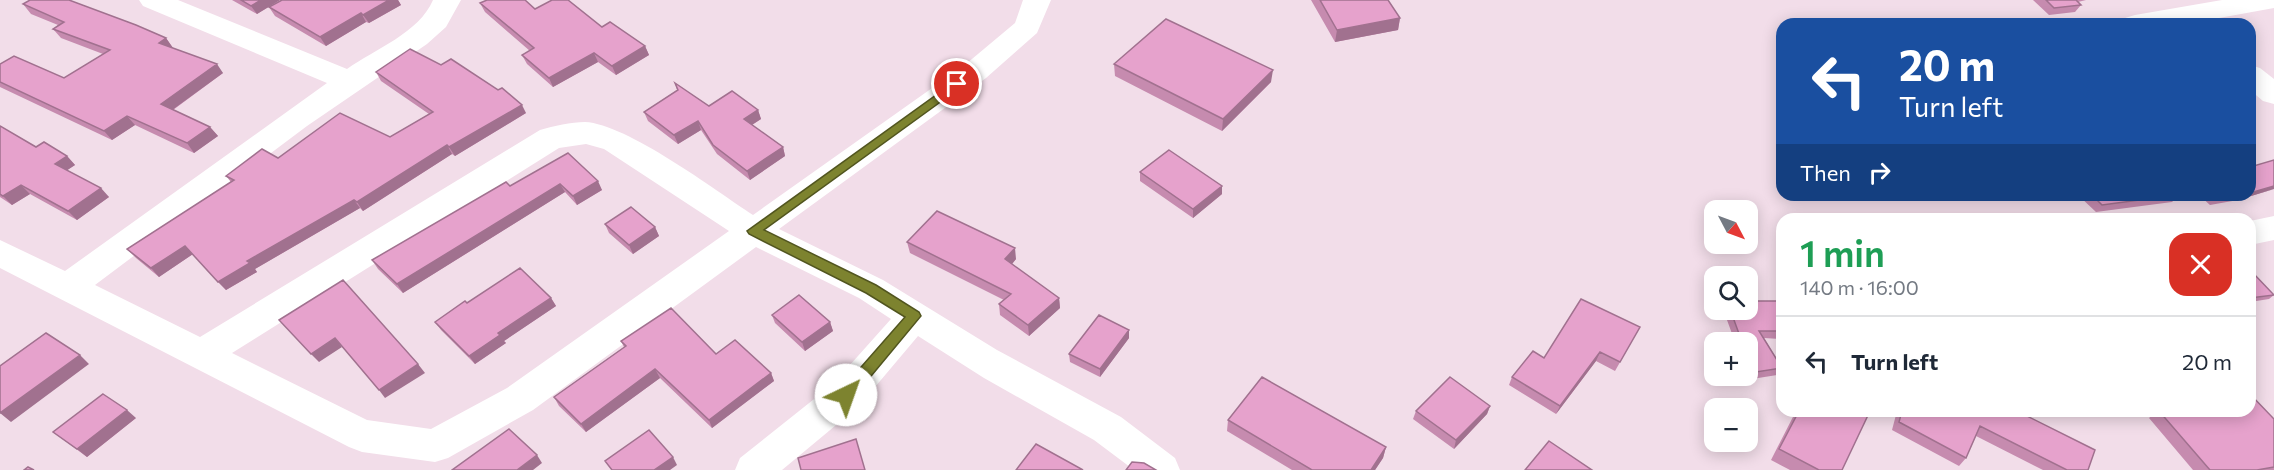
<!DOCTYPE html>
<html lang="en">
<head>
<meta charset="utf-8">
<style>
  body { margin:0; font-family:Commissioner,sans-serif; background:#f6f6f7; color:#1f2937; height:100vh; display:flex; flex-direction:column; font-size:22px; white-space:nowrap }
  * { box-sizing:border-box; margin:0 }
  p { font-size:20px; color:#747a83 }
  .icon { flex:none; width:33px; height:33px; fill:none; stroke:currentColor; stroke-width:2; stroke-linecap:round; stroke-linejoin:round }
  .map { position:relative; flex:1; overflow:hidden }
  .side { position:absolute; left:1776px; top:213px; width:480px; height:204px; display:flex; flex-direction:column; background:#fff; border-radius:18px; box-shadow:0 3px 15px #0003 }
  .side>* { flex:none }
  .banner { position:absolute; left:1776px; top:18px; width:480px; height:183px; border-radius:18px; box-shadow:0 3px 15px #0003; background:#1a4fa0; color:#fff; overflow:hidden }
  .needle { width:39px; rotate:131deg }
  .buttons { position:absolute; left:1704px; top:200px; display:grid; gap:12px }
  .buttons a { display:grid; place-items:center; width:54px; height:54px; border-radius:12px; background:#fff; box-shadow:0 3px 15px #0003; font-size:30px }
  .pin { position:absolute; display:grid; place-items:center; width:51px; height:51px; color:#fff; margin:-26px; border:3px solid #fff; border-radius:50%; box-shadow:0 2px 6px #0007 }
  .me { position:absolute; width:66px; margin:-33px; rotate:42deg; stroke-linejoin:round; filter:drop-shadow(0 0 4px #0008) }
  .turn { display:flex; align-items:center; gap:21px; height:126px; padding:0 24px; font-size:27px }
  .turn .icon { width:78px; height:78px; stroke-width:2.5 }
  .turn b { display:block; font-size:42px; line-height:51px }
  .then { display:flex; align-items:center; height:57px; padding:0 24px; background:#0003; gap:12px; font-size:22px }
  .round { display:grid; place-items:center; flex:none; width:63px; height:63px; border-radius:18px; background:#f6f6f7 }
  .summary { display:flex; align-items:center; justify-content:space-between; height:102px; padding:0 24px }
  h1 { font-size:36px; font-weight:600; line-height:45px; color:#1e9e55 }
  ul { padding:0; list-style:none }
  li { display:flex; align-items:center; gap:18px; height:90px; padding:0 24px; border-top:2px solid #e0e1e3 }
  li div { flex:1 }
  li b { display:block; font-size:22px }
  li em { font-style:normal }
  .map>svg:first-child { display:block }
</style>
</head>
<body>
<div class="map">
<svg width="2274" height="470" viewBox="0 0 2274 470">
  <rect width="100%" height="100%" fill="#f2dde9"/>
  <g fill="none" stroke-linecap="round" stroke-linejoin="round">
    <path fill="#fff" fill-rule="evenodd" d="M139 0H178L347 69C375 49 419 33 433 0H461L446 27 427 44 307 126 95 285 200 337 540 130C554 126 571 122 585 122 627 124 715 190 753 215L966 64 1015 23 1023 0H1051L1037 33 986 78 779 229 883 280 997 350 1121 417 1175 458 1180 470H1134L1094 440 984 378 918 336 859 406 782 470H735L740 458 833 384 891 319 859 298 756 247 533 410 448 458 435 462 362 452 349 447 0 268V240L65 271 327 83 143 6ZM586 144 604 149 729 231 507 388 431 429 367 420 232 353 559 148Z
      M2222 0H2274V8L2186 24H2121L2125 18 2135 15Z
      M2250 65 2260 68 2274 79V104L2263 101 2250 90Z
      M2274 216V240L2250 245V221Z"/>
  </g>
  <path fill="#c68baf" d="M232 0H280L257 14Z
    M282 0H398L401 5 369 23 366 22 326 46 275 16 269 7Z
    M1311 0H1388L1400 18 1398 30 1335 42Z
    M2033 0H2086L2078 2 2081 5 2075 12 2049 15Z
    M480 3 535 9 602 27 645 46 649 55 616 75 598 62 553 87 527 64 522 55 530 51 485 12Z
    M23 4 166 38 173 48 223 73 173 110 210 127 218 136 194 153 135 125 112 140 0 87V64L64 78 103 54 61 38 53 29 58 25 31 14Z
    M1114 64 1271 82 1222 131 1115 76Z
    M376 72 526 113 455 156 452 154 363 211 360 208 255 269 257 272 226 290 193 254 159 277 136 258 127 249 231 182 226 176 278 158 390 137 429 114 381 81Z
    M675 83 709 106 758 110 761 119 752 125 783 147 785 156 750 180 717 154 701 130 678 144 648 121 644 112 677 90Z
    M0 126 36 147 67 156 75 165 67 170 109 197 77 220 30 194 12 205 0 197Z
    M568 153 602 190 577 205 565 192 403 293 378 269 372 260 510 186Z
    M1140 172 1222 186V194L1193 218 1140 181Z
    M2274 189 2238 200 2210 205 2199 195H2250Z
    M2078 195H2179L2172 202 2096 212Z
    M605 224 655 227 659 236 633 254 609 233Z
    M907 242 1016 259 1012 264 1059 298 1060 308 1029 336 1000 315 999 304 1004 300 910 253Z
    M2250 273 2274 295 2269 299 2250 302Z
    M551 298 556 306 504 341 506 343 475 364 441 330 435 322 467 303Z
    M1782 301V339L1764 338 1782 368 1777 375 1752 379 1748 372V342H1735L1723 309H1748Z
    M772 315 830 322 833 331 805 351 775 323Z
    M1640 327 1615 371 1596 361 1556 414 1509 385 1512 377 1544 358Z
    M1129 330V338L1100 377 1070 362 1069 354Z
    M621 341 716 354 771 373 774 381 712 428 660 378 586 432 559 406 554 397 624 347Z
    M1490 406 1487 414 1454 449 1413 419 1416 411Z
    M1796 411H1870L1842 470H1790L1771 460Z
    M1897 411H2017L2088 470H2043L1976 436 1966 458 1959 466 1892 430Z
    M2157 411H2250L2274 419V470H2193L2149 418Z
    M136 418 87 457 53 432Z
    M1228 420 1386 447 1383 458 1375 470H1292L1227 431Z"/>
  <path fill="#a1718f" d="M261 0H280L257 14 251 6Z
    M389 0H398L401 5 369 23 363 15Z
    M361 13 366 22 326 46 320 37Z
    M1400 18 1398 30 1335 42 1337 30Z
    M166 38 173 48 159 43Z
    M645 46 649 55 616 75 612 66Z
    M594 53 598 62 553 87 549 78Z
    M217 64 223 73 168 113 161 104Z
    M1273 70 1271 82 1222 131 1223 119Z
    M522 105 526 113 455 156 449 147Z
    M758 110 761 119 747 128 744 119Z
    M127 116 135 125 112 140 104 131Z
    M698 121 701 130 678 144 674 135Z
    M210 127 218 136 194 153 187 143Z
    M447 145 452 154 363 211 357 202Z
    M783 147 785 156 750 180 747 171Z
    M67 156 75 165 63 173 55 164Z
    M598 181 602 190 577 205 573 196Z
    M560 184 565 192 403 293 397 284Z
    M21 185 30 194 12 205 3 196Z
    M1222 186V194L1193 218V209Z
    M2274 186V189L2238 200 2243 195H2250V193Z
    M101 188 109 197 77 220 68 211Z
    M354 200 360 208 255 269 257 272 226 290 218 282 247 261Z
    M655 227 659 236 633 254 629 245Z
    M185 246 193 254 159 277 151 268Z
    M1015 248 1016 259 1007 270 1005 259Z
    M551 298 556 306 504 341 506 343 475 364 469 356 498 333Z
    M1059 298 1060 308 1029 336 1028 325Z
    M830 322 833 331 805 351 802 342Z
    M1129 330V338L1100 377V369Z
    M335 338 342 347 319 362 311 354Z
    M1600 352 1596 361 1556 414 1560 406Z
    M80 355 89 364 11 422 0 413Z
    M418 364 425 373 385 398 379 390Z
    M655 369 660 378 586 432 581 424Z
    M771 373 774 381 712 428 709 420Z
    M1490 406 1487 414 1454 449 1456 440Z
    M127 410 136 418 87 457 77 449Z
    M1386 447 1383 458 1375 470H1371Z
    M537 455 542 463 533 470H517Z
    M673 457 677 465 670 470H654Z"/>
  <path fill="#e6a2cc" stroke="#a1718f" stroke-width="1.5" d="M30 0H69L136 25 166 38 159 43 217 64 161 104 210 127 187 143 127 116 104 131 0 82V64L14 56 64 78 110 50 53 29 64 22 23 4Z
    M241 0H261L251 6Z
    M282 0H389L363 15 361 13 320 37 269 7Z
    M487 0H525L535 9 552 0H568L602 27 610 22 645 46 612 66 594 53 549 78 522 55 534 48 480 3Z
    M1320 0H1388L1400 18 1337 30Z
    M2046 0H2076L2081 5 2054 8Z
    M1166 19 1273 70 1223 119 1114 64Z
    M410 49 441 65 451 59 498 90 502 88 522 105 449 147 447 145 357 202 354 200 247 261 250 263 218 282 185 246 151 268 127 249 234 180 226 176 262 149 278 158 340 113 390 137 433 112 376 72Z
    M675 83 709 106 732 91 758 110 744 119 783 147 747 171 713 145 698 121 674 135 644 112 678 90Z
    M0 126 36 147 44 142 67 156 55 164 101 188 68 211 21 185 3 196 0 194Z
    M1169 150 1222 186 1193 209 1140 172Z
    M568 153 598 181 573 196 560 184 397 284 372 260 506 182 510 186Z
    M2274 160V186L2250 193V167Z
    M2092 195H2177L2102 205Z
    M2209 195H2244L2214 200Z
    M631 207 655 227 629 245 605 224Z
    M937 211 1015 248 1005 259 1059 298 1028 325 999 304 1011 294 907 242Z
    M520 268 551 298 498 333 500 335 469 356 435 322 465 301 467 303Z
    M2250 273H2253L2274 295 2250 298Z
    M343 280 418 364 379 390 335 338 311 354 279 320Z
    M799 295 830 322 802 342 772 315Z
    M1581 299 1640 327 1620 362 1600 352 1560 406 1512 377 1533 351 1544 358Z
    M1748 301H1782V331H1759L1782 368 1756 372 1748 357V342H1742L1730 309H1748Z
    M671 308 716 354 735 340 771 373 709 420 655 369 581 424 554 397 626 346 621 341Z
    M1099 315 1129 330 1100 369 1069 354Z
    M46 333 80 355 0 413V366Z
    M1262 377 1386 447 1371 470H1312L1228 420Z
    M1450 377 1490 406 1456 440 1416 411Z
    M103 394 127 410 77 449 53 432Z
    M2250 394 2274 419V467L2257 470H2210L2159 411H2250Z
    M1799 411H1870L1842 470H1819L1779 449Z
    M1902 411H2017L2095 450 2088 470H2067L1980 426 1966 458 1899 422Z
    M509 429 537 455 517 470H452Z
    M649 430 673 457 654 470H612L605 461Z
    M856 439 865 470H801L798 458Z
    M1549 441 1592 470H1525Z
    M1036 444 1083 470H1016Z
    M1132 462 1144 463 1156 470H1126Z
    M28 467 34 470H24Z"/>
  <path fill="#7d832f" stroke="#51551f" stroke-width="1.5" d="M957 80 963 84 961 87 764 230 876 285 919 312 921 316 852 399 846 401 841 399 839 395 841 390 905 317 866 293 749 234 747 231Z"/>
</svg>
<div class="buttons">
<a><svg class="needle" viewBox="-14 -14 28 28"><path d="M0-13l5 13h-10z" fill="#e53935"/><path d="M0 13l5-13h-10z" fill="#747a83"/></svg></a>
<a><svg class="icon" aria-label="search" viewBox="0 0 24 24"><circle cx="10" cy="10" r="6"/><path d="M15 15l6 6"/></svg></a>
<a>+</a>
<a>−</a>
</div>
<div class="pin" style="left:957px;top:84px;background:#d93025"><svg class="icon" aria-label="arrive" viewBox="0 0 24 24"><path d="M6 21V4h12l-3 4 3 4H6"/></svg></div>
<svg class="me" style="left:846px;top:395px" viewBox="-20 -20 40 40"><circle r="19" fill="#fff"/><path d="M0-13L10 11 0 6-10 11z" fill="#7d832f"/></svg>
<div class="banner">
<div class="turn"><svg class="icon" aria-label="left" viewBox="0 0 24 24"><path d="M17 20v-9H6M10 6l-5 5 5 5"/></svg><div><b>20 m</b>Turn left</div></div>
<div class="then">Then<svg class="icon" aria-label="right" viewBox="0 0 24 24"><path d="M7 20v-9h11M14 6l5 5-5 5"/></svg></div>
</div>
<section class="side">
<div class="summary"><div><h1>1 min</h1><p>140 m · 16:00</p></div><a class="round" style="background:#d93025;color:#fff"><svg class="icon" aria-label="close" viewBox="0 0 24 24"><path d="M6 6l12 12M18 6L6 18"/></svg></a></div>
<ul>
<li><svg class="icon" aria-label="left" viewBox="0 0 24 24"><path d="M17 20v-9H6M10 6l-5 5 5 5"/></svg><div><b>Turn left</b></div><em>20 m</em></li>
</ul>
</section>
</div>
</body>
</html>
